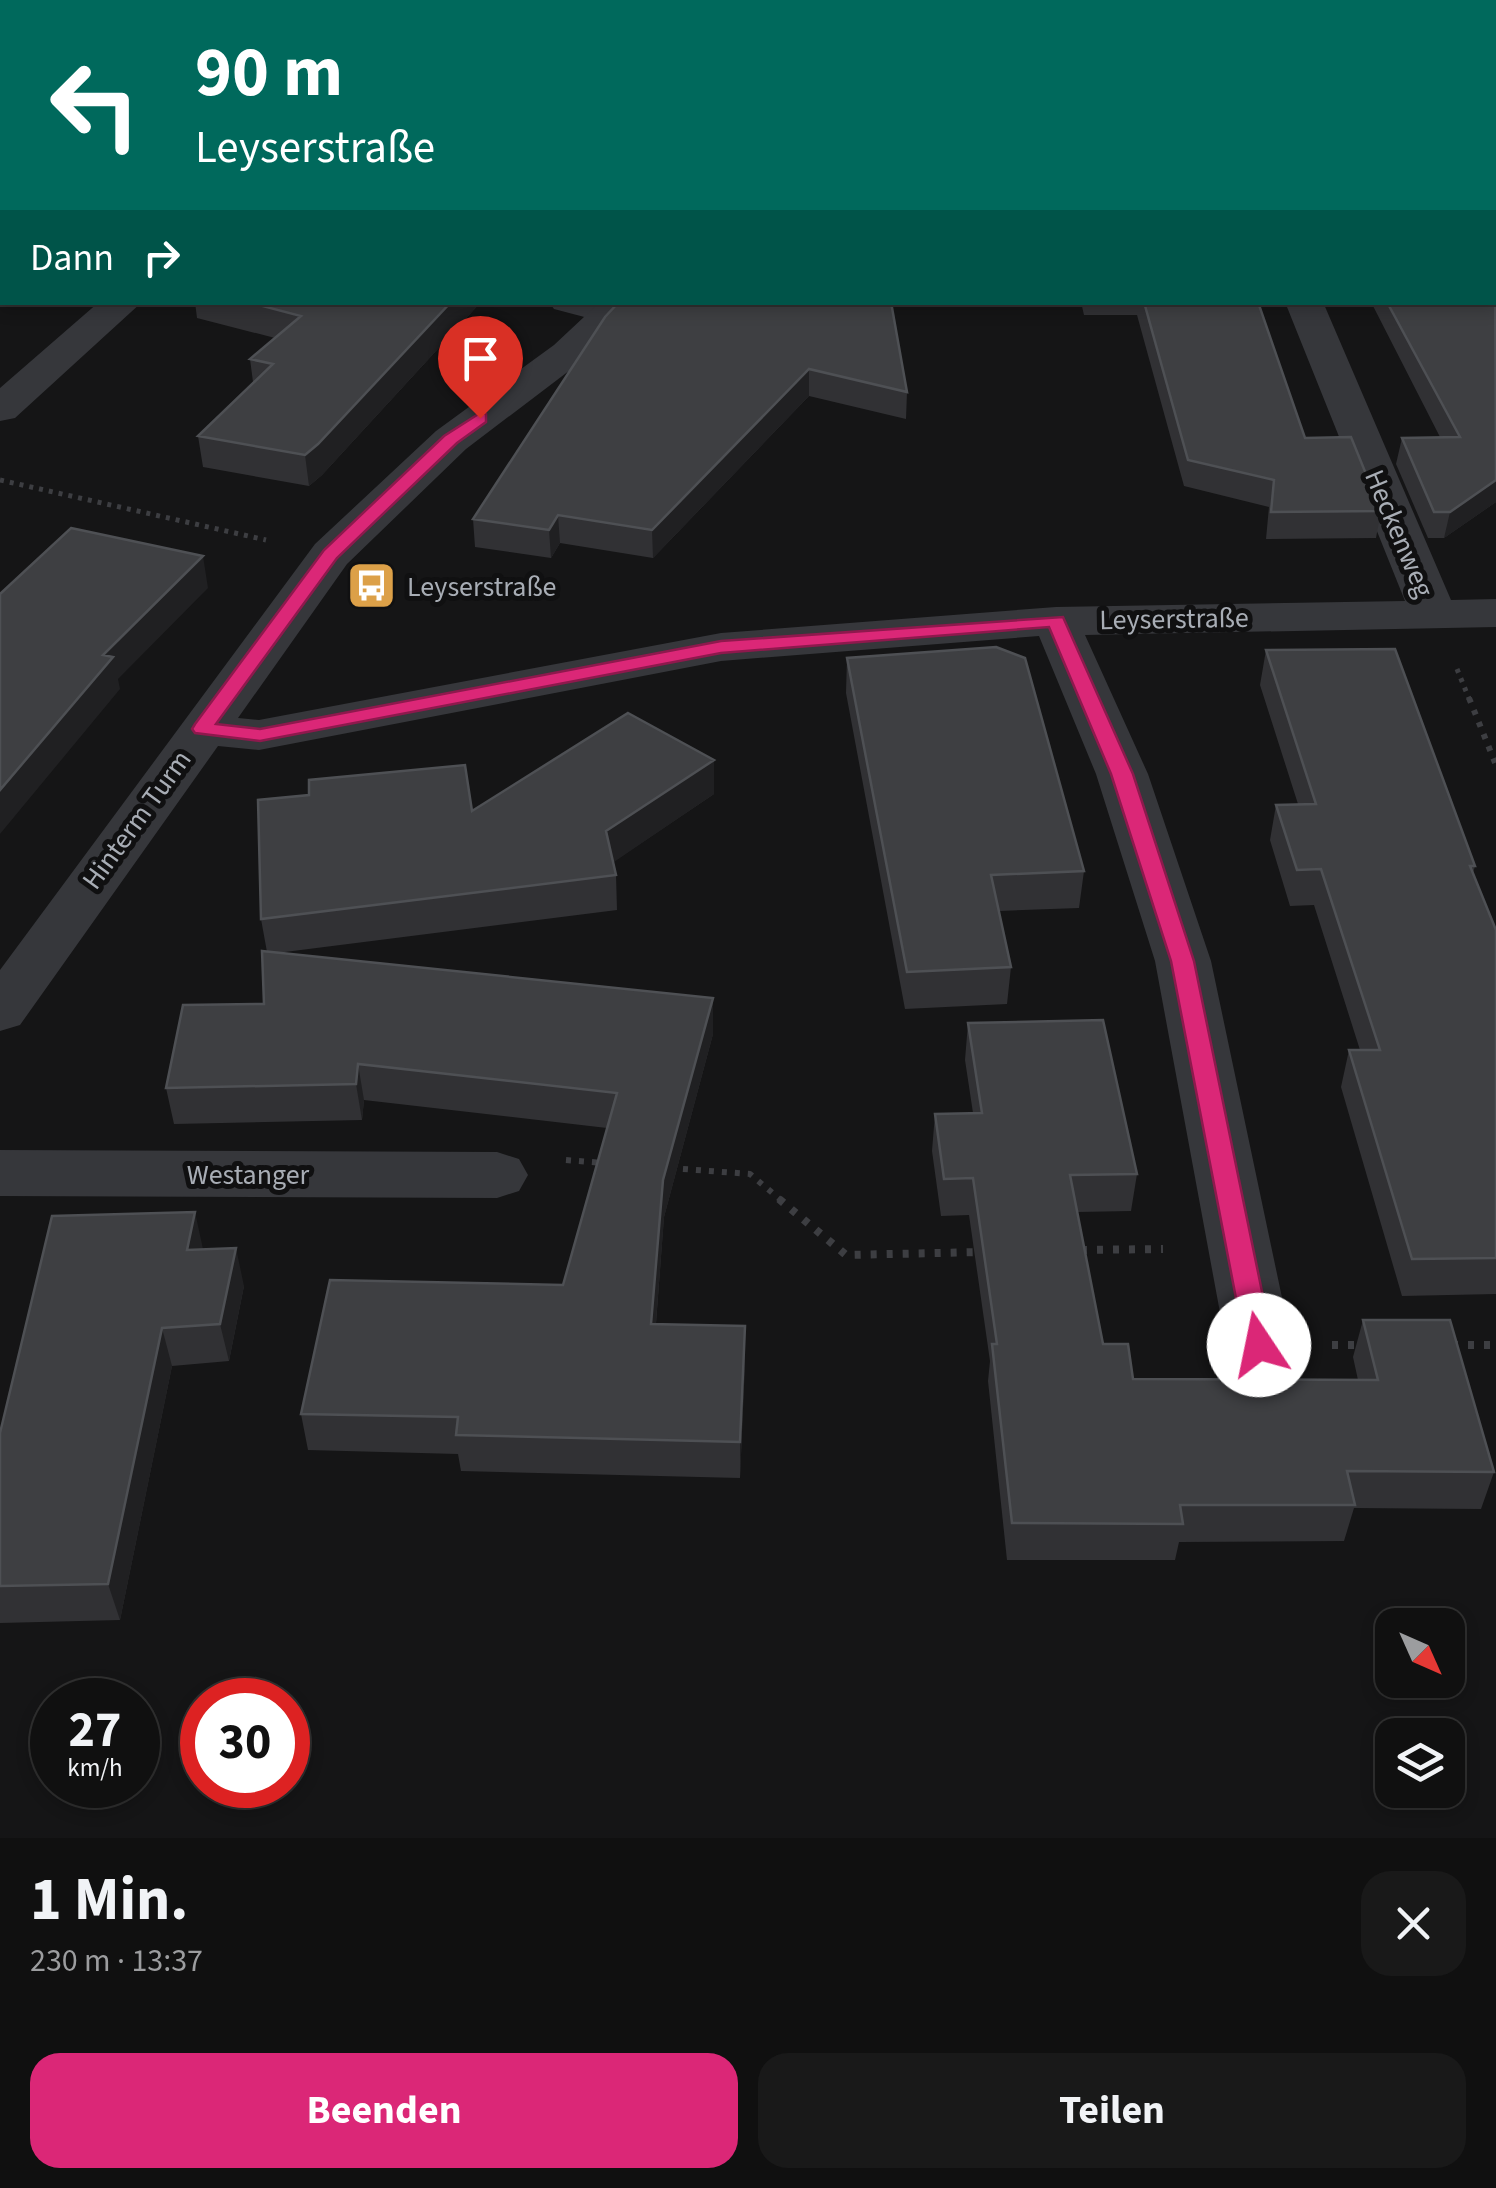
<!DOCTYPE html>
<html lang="de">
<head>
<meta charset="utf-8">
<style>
  body { margin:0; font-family:"Source Sans 3",sans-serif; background:#191919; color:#f1f3f6; height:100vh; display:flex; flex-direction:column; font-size:38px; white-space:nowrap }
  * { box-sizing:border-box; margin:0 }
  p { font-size:32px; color:#9c9d9f }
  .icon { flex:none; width:55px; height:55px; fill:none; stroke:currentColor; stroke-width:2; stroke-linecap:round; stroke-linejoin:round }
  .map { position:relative; height:1838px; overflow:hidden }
  .side { display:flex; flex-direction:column; background:#101010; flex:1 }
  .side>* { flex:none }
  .top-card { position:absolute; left:0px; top:0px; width:1498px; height:305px; box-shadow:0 5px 15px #0003,0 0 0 2px #303030; background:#00695c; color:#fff; overflow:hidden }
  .needle { width:65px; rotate:135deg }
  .controls { position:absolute; left:1375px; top:1608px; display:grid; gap:20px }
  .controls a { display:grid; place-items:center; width:90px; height:90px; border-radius:20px; background:#101010; box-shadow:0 5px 15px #0003,0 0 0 2px #303030; font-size:50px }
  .speed { position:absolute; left:30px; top:1678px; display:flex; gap:20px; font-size:50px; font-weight:700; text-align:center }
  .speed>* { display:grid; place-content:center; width:130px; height:130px; border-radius:50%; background:#101010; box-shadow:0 5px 15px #0003,0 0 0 2px #303030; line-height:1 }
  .speed small { font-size:25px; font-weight:400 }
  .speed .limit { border:15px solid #d22; background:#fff; color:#111 }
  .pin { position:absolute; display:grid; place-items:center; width:85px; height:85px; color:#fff; margin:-102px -42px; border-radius:50% 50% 50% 0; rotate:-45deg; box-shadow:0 0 10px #0007 }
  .pin .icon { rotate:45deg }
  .me { position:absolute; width:110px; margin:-55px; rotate:349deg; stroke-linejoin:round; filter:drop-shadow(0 0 8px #0008) }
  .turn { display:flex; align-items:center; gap:35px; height:210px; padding:0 30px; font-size:45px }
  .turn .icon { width:130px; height:130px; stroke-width:2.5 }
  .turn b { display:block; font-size:70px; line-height:85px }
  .then { display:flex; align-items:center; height:95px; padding:0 30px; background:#0003; gap:20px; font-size:38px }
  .round { display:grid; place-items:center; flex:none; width:105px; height:105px; border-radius:30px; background:#191919 }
  .summary { display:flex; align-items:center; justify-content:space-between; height:170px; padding:0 30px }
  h1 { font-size:60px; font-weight:700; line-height:75px }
  .cta { display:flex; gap:20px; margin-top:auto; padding:20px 30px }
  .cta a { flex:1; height:115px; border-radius:30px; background:#db2777; color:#fff; font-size:40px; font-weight:700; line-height:115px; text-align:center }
  .cta a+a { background:#191919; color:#f1f3f6 }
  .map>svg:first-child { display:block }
</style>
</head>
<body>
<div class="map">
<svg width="1496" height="1838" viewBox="0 0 1496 1838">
  <rect width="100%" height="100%" fill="#151516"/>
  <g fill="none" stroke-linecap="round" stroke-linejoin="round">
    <path stroke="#3d3e42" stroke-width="5" stroke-dasharray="4 6" stroke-linecap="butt" d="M0 480 266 540
      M1457 669 1470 701"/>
    <path stroke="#3d3e42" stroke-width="6" stroke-dasharray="5 8" stroke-linecap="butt" d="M1469 698 1496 765
      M566 1160 603 1163
      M670 1168 750 1174 782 1201"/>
    <path stroke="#3d3e42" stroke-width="8" stroke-dasharray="6 10" stroke-linecap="butt" d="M779 1199 846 1255 983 1252
      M1081 1250 1163 1249
      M1332 1345H1365
      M1452 1345H1496"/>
    <path fill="#36373b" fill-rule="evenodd" d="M549 302 623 306 629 313 623 320 611 324 554 309Z"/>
    <path fill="#36373b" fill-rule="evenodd" d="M99 302H142L15 418 0 421V388Z
      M600 302H642L582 361 466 449 347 564 238 718 259 720 721 633 1056 607 1405 601 1285 302H1323L1451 600 1496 599V627L1085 635 1148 774 1211 961 1292 1345 1283 1364 1259 1371 1235 1364 1226 1345 1155 961 1096 774 1039 636 721 661 259 750 218 746 20 1025 0 1031V970L315 544 436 431 554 345Z
      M0 1150 497 1152 519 1159 528 1175 519 1191 497 1198 0 1196Z"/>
  </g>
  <path fill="#313134" d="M1496 229V502L1444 538H1428L1396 464 1402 438 1440 437 1371 302H1495Z
    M195 302H481L322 475 309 486 203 467 198 436 253 382 250 359 275 338 197 318Z
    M619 302 907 392 906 419 809 396 653 558 560 543 551 558 475 547 473 519Z
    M1081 302H1258L1305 438 1381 511 1376 538 1266 539 1269 507 1184 486 1137 315H1084Z
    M1266 650 1475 866 1473 873 1496 930V1294L1402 1296 1341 1087 1349 1050H1360L1314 905 1290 906 1270 840 1276 805 1298 804 1260 685Z
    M847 658 1084 871 1079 908 999 911 1011 967 1007 1004 905 1009 846 693Z
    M714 794 613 862 616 875 617 910 277 953 713 1034 664 1217 656 1324 745 1363 740 1478 461 1471 458 1454 308 1450 301 1414 563 1285 607 1128 364 1100 362 1120 174 1124 166 1088 264 1004 267 952 261 919 472 811Z
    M968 1023 1137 1174 1131 1211 1077 1212 1103 1344 1133 1379 1358 1380 1353 1357 1363 1320 1494 1472 1481 1509 1354 1508 1344 1541 1179 1542 1175 1560H1007L988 1381 990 1361 969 1215 941 1216 932 1151 935 1114 973 1113 965 1060Z
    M203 1249 244 1286 229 1361 172 1366 120 1620 0 1623V1433Z"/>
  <path fill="#202022" d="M363 0H394L391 2H359Z
    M2 263V294L0 296V265Z
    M451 302H481L322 475 309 486 305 455Z
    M809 369V396L653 558 652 530Z
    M1496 480V502L1444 538 1450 512Z
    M558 515 560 543 551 558 549 530Z
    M203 556 208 588 118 679 120 689 0 834V790L103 655Z
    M714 760V794L608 866 606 831Z
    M713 998V1034L664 1217 653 1361 651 1324 663 1180Z
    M358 1064 364 1100 362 1120 356 1084Z
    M195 1212 203 1249 187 1250Z
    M236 1248 244 1286 229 1361 220 1324Z
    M745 1326V1363L740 1478V1442Z
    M162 1328 172 1366 120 1620 108 1584Z"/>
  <path fill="#3e3f42" stroke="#4e5054" stroke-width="2.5" d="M68 0H363L359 2H65Z
    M645 0H704L703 2H645Z
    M783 0H911V2H783Z
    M1013 0H1151L1152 2H1014Z
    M1252 0H1495L1496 1V114L1495 2H1253Z
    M2 55V263L0 265V57Z
    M1495 228 1496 480 1450 512H1434L1402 438 1460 437 1387 302H1495Z
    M247 302H451L318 444 305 455 198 436 273 364 250 359 301 316Z
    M619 302H891L907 392 809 369 652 530 558 515 549 530 473 519 605 317Z
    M1144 302H1258L1305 438 1351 437 1381 511 1271 512 1274 480 1188 460Z
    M71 528 203 556 103 655 113 657 0 790V594Z
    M996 647 1025 658 1084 871 991 875 1011 967 907 972 847 658Z
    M1395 649 1475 866H1470L1496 930V1258L1412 1259 1349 1050H1380L1321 869 1297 870 1276 805 1316 804 1266 650Z
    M628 713 714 760 606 831 616 875 261 919 258 800 309 795V780L465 765 472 811Z
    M262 951 713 998 663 1180 651 1324 745 1326 740 1442 456 1435 458 1417 301 1414 330 1280 563 1285 617 1093 358 1064 356 1084 166 1088 183 1005 264 1004Z
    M1103 1020 1137 1174 1070 1175 1103 1344H1128L1133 1379 1378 1380 1363 1320H1450L1494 1472 1347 1471 1355 1505H1180L1183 1524 1012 1523 992 1344H997L973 1178 944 1179 935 1114 982 1113 968 1023Z
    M195 1212 187 1250 236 1248 220 1324 162 1328 108 1584 0 1586V1433L52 1216Z"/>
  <path fill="#db2777" stroke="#8e194d" stroke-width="2.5" d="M480 413 486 414V422L457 443 337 558 216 724 260 729 721 641 1063 617 1133 774 1194 961 1273 1345 1269 1352 1259 1356 1249 1352 1245 1345 1171 961 1111 774 1049 627 721 653 260 741 195 733 192 729 195 724 324 550 444 436Z"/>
  <defs>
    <symbol id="bus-square" viewBox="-11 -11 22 22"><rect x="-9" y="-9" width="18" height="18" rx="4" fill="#dca048" stroke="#101011"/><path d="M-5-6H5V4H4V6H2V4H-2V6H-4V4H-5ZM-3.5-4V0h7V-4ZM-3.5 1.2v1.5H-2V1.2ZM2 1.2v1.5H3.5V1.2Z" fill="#fff"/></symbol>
  </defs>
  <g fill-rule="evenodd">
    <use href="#bus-square" x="344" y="558" width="55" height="55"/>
  </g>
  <g text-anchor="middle" stroke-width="10" stroke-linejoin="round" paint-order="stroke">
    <g font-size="28" fill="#a8adb5" stroke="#101011">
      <text transform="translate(1400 533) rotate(67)" y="10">Heckenweg</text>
      <text transform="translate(1174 618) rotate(-1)" y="10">Leyserstraße</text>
      <text transform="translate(136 819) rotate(-54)" y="10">Hinterm Turm</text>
      <text x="248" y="1184">Westanger</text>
    </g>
    <g font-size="28" fill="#a8adb5" stroke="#101011" text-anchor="start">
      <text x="407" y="596">Leyserstraße</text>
    </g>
  </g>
</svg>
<div class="controls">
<a><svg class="needle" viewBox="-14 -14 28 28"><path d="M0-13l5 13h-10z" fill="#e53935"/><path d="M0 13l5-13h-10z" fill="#9c9d9f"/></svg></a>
<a><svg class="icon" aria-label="layers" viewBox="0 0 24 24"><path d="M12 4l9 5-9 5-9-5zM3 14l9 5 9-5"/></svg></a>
</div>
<div class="speed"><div>27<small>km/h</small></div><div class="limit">30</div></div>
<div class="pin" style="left:480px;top:418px;background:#d93025"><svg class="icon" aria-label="arrive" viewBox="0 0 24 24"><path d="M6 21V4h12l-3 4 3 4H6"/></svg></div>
<svg class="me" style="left:1259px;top:1345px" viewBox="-20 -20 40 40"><circle r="19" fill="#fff"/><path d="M0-13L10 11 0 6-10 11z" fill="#db2777"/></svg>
<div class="top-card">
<div class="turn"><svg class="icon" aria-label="left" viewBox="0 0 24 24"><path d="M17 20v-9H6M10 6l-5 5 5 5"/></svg><div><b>90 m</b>Leyserstraße</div></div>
<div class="then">Dann<svg class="icon" aria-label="right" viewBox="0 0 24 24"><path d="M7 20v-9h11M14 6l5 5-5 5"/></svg></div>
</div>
</div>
<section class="side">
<div class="summary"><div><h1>1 Min.</h1><p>230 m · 13:37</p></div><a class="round"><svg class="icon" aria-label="close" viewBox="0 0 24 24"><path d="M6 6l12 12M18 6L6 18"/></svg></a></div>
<div class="cta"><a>Beenden</a><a>Teilen</a></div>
</section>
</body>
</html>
